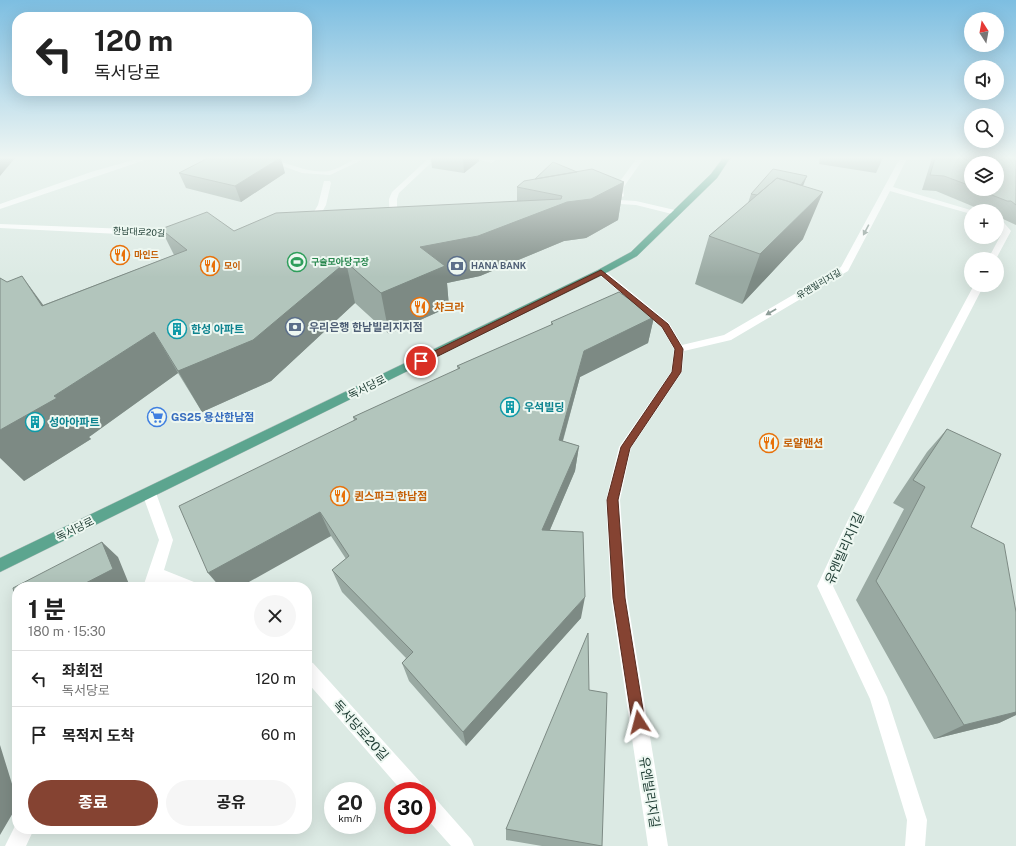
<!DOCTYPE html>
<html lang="ko">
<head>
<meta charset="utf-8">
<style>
  body { margin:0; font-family:"Public Sans","Noto Sans KR",sans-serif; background:#f6f6f6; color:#222; height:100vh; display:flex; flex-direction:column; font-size:15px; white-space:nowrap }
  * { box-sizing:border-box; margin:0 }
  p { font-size:13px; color:#767676 }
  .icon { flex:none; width:22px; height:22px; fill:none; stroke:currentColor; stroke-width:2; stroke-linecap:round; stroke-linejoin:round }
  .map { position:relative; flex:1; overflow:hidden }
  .details { position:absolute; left:12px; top:582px; width:300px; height:252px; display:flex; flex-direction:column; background:#fff; border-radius:16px; box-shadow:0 4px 16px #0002 }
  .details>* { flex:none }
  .top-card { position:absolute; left:12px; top:12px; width:300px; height:84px; border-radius:16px; box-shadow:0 4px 16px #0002; background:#fff; color:#222; overflow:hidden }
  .needle { width:26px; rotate:349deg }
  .controls { position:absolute; left:964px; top:12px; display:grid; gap:8px }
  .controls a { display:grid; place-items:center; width:40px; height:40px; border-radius:50%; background:#fff; box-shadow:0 4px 16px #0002; font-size:20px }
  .speed { position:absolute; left:324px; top:782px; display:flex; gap:8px; font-size:20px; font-weight:700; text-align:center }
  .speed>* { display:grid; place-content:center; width:52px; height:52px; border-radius:50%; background:#fff; box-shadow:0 4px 16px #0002; line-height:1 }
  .speed small { font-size:10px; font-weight:400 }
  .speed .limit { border:6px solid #d22; background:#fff; color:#111 }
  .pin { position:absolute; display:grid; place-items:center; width:34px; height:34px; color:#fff; margin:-17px; border:2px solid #fff; border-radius:50%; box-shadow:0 1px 4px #0007 }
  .me { position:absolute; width:44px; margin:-22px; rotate:351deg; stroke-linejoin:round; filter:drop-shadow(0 0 3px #0008) }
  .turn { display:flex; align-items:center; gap:14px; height:84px; padding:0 16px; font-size:18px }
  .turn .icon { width:52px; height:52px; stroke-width:2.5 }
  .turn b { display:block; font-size:28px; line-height:34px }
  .round { display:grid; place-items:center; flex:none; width:42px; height:42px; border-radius:21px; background:#f6f6f6 }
  .overview { display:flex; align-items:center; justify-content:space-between; height:68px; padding:0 16px }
  h1 { font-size:24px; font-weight:700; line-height:30px }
  .action { display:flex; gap:8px; margin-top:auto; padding:8px 16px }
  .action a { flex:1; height:46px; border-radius:24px; background:#854332; color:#fff; font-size:16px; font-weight:700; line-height:46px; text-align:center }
  .action a+a { background:#f6f6f6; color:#222 }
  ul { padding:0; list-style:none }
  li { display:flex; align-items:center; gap:12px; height:56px; padding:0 16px; border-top:1px solid #e0e0e0 }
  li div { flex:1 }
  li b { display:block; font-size:15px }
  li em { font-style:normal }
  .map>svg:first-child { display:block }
</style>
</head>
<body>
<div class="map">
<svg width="1016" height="846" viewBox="0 0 1016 846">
  <rect width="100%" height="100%" fill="#dceae4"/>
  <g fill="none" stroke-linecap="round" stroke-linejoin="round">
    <defs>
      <path id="major" d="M723 158H730L717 178 637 256 604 274 0 572V558L598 270 631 252 711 174Z"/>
    </defs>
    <use href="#major" stroke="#bbc4c2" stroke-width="1"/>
    <path fill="#fff" fill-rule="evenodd" d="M140 158H151L0 209V204L91 172Z
      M260 158C282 158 306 175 329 171 343 168 350 158 366 158L330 175 302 173Z
      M429 158H436L399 193 397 199V224L396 226H390L389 199 392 192Z
      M473 158H499L491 163Z
      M637 158H644L623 188 624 196 620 198H617L615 188Z
      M900 158H907L893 187 974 211H971V214L890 191 848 271 731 340 684 351 682 372 631 448 620 500 627 597 668 846H648L611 597 606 500 619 447 671 372 674 349 661 327 596 272 598 270H604L669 323 682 345 724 335 841 267Z
      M324 181H330L331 183 326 205 314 226H308L307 224 318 205Z
      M601 199 636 201 679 211 680 213 676 215 636 205 604 203 600 201Z
      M997 218H1000L1011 231 996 259H988L1003 231 997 225Z
      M0 224 179 231 183 234 179 237 0 228Z
      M974 285H984L859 526 833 586 887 697 927 820 925 846H905L907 820 870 699 817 586 848 520Z
      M149 488 154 489 156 493 173 540 164 570 194 582 197 587H171L160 583 159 587H143L159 540 142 493 144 489Z
      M307 661 313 663 422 784 424 791H402L307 682Z
      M427 794 434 797 471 839 474 846H451L427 819Z
      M17 822V829H34L26 846H5Z"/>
    <use href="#major" fill="#5ca58f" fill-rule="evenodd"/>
  </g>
  <path fill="#99a9a2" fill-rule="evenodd" d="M431 158H479V161L464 173 432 168Z
    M820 158H883L876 173 819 164Z
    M932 158H1016V225L1003 219 1000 216 997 217V211H984L936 191 922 190ZM971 163 997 189H971Z
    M577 172 624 182 618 220 586 238 564 241 480 276 447 283 449 307 389 334 355 303 271 381 202 412 178 373 89 437 91 439 24 481 43 305 174 255 161 229 234 231 517 201V187Z
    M179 173H285L241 202 186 188Z
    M803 186V239L742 304 695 284 709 236 748 203 751 194Z
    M654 317 648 343 580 377 563 441 579 446 575 471 550 530 581 618 466 746 409 681 402 663 406 658 342 592 332 570 346 559 331 536 208 573 354 420 353 417 458 370 457 366 551 325V322Z
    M947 429 971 527 1016 612V715L999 723 934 739 856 600 904 509 893 503 927 452Z
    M589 690 602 846H542L506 840V829Z"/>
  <path fill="#7d8a84" d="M0 158H15L0 176Z
    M280 158H281L285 173 241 202 235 186Z
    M463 158H479V161L464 173Z
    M807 176 801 191 789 204Z
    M624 182 618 220 586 238 564 241 480 276 447 283 449 307 389 334 381 293 420 247 561 204Z
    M823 192 803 239 742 304 760 254Z
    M346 262 355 303 271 381 202 412 178 371Z
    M22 276 52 317 42 306Z
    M654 317 648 343 580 377 556 465 559 440 584 351Z
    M154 332 178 373 89 437 91 439 24 481 0 458V430L54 396Z
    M579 446 575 471 540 553 542 530Z
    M320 512 331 536 240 587H220L208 573Z
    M102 542 118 557 129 584 123 587H80V586Z
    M585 597 581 618 466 746 463 732Z
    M1016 712V715L999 723 934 739 964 725Z
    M0 745 17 800V806L0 835Z"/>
  <path fill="#b2c5bc" stroke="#7d8a84" d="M208 158H280L235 186 179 173Z
    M935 158H1016V205L1011 201H1007L977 189H997V163H971V186L944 176 930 175Z
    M553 162 577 172 535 179Z
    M592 169 624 182 591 199 567 202 478 236 420 247 445 266 381 293 346 262 253 340 178 371 154 332 54 396 57 398 0 430V278L7 282 22 276 42 306 187 250 161 229 207 212 234 231 276 213 561 199 562 196 517 187 524 181Z
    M773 169 807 176 801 185 777 178 757 195 751 194Z
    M777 178 823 192 760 254 709 236Z
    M619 292 654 317 584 351 559 440 579 446 542 530 583 532 585 597 463 732 402 663 413 652 332 570 349 556 320 512 208 573 179 506 357 419 353 417 460 368 457 366 553 324 551 322Z
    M947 429 1001 454 971 527 1004 544 1016 612V712L964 725 876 581 925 487 913 480Z
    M102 542 113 569 80 586V587H17V605L13 588Z
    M588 633 589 690 607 693 602 846 506 829Z"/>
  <defs><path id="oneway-solid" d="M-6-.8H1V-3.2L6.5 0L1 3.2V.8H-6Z"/></defs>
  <g fill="#8e9d98">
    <use href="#oneway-solid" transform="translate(866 230) rotate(118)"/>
    <use href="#oneway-solid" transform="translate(771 312) rotate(150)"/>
  </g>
  <linearGradient id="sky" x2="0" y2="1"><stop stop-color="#7dbee1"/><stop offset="0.57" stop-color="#eff6f3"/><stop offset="1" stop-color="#eff6f3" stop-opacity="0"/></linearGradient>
  <rect width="1016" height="277" fill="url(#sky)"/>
  <path fill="#854332" stroke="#562c20" d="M601 270 668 324 683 349 681 372 630 448 618 500 625 598 645 722 643 726 639 728 634 726 632 722 613 598 607 500 621 447 672 372 675 349 662 327 601 275 424 363H418L417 361 418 359Z"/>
  <defs>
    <symbol id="restaurant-ring" viewBox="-11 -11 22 22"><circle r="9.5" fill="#edf7f1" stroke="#e8710a" stroke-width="1.5"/><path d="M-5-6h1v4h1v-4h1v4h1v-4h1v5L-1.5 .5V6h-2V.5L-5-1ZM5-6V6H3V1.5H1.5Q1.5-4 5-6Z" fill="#e8710a"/></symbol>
    <symbol id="stadium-ring" viewBox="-11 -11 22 22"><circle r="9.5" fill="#edf7f1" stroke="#2e9e5b" stroke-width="1.5"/><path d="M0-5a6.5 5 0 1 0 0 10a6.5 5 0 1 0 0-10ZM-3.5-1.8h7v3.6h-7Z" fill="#2e9e5b"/></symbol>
    <symbol id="bank-ring" viewBox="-11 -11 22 22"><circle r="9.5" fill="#edf7f1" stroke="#5c6f8a" stroke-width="1.5"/><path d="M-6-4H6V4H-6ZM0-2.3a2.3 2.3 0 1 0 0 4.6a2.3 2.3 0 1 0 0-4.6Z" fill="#5c6f8a"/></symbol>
    <symbol id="building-ring" viewBox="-11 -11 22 22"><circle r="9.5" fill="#edf7f1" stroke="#0f9aa8" stroke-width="1.5"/><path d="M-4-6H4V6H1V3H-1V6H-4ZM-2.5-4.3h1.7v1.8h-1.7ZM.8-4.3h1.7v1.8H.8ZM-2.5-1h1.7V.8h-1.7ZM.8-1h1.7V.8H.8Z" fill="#0f9aa8"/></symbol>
    <symbol id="supermarket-ring" viewBox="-11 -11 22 22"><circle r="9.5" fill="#edf7f1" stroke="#3f7fe0" stroke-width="1.5"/><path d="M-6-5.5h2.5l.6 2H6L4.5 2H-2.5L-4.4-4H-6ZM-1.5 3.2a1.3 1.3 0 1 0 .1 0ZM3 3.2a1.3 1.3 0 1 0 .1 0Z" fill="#3f7fe0"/></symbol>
  </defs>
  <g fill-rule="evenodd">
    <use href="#restaurant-ring" x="109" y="244" width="22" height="22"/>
    <use href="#stadium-ring" x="286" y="251" width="22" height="22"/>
    <use href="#restaurant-ring" x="199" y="255" width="22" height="22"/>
    <use href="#bank-ring" x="446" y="255" width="22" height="22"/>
    <use href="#restaurant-ring" x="409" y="296" width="22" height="22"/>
    <use href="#bank-ring" x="284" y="316" width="22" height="22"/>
    <use href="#building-ring" x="166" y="318" width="22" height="22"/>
    <use href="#building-ring" x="499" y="396" width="22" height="22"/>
    <use href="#supermarket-ring" x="146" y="406" width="22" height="22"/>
    <use href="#building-ring" x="24" y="411" width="22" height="22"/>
    <use href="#restaurant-ring" x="758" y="432" width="22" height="22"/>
    <use href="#restaurant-ring" x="329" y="485" width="22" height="22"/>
  </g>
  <g text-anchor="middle" stroke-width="4" stroke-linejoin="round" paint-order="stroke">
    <g font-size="9" fill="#1d3b32" stroke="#edf7f1">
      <text transform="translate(139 232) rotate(3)" y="3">한남대로20길</text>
      <text transform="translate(819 284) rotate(-30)" y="3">유엔빌리지길</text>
    </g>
    <g font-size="9" font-weight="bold" fill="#c56008" stroke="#edf7f1" text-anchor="start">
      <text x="134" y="258">마인드</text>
      <text x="224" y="269">모이</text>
    </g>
    <g font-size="9" font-weight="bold" fill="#27864d" stroke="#edf7f1" text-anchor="start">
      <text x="311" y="265">구슬모아당구장</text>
    </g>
    <g font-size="9" font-weight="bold" fill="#4e5e75" stroke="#edf7f1" text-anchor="start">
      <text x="471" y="269">HANA BANK</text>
    </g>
    <g font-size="11" font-weight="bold" fill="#c56008" stroke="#edf7f1" text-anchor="start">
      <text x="434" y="311">챠크라</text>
      <text x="783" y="447">로얄맨션</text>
      <text x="354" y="500">퀸스파크 한남점</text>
    </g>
    <g font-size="11" font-weight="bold" fill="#4e5e75" stroke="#edf7f1" text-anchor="start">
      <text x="309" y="331">우리은행 한남빌리지지점</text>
    </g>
    <g font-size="11" font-weight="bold" fill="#0d838f" stroke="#edf7f1" text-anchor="start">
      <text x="191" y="333">한성 아파트</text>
      <text x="524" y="411">우석빌딩</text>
      <text x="49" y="426">성아아파트</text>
    </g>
    <g font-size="11" fill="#1d3b32" stroke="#edf7f1">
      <text transform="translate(367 387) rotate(-26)" y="4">독서당로</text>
      <text transform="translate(75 529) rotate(-26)" y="4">독서당로</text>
    </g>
    <g font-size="11" font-weight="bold" fill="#366cbe" stroke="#edf7f1" text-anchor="start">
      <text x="171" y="421">GS25 용산한남점</text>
    </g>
    <g font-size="13" fill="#1d3b32" stroke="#edf7f1">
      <text transform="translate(844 548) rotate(-66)" y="5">유엔빌리지1길</text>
      <text transform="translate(361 730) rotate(48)" y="5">독서당로20길</text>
      <text transform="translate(650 792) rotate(81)" y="5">유엔빌리지길</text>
    </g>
  </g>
</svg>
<div class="controls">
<a><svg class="needle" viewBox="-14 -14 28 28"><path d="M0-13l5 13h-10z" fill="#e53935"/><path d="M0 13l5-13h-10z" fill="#767676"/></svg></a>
<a><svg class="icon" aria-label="sound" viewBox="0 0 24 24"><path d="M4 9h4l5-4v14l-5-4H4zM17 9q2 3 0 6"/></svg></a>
<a><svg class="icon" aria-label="search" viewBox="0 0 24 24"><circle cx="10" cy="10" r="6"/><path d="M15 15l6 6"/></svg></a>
<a><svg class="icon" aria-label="layers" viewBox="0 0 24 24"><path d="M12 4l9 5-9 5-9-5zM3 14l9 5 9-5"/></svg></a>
<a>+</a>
<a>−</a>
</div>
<div class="speed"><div>20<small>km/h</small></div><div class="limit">30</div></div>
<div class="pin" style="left:421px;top:361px;background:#d93025"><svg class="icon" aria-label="arrive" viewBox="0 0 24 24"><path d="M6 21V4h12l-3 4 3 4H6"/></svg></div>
<svg class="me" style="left:639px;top:722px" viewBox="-20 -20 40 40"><path d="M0-17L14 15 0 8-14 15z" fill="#854332" stroke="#fff" stroke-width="4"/></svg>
<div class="top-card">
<div class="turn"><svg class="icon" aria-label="left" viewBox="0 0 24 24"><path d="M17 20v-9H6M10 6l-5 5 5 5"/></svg><div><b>120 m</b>독서당로</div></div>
</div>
<section class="details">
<div class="overview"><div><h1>1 분</h1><p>180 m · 15:30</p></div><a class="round"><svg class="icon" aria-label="close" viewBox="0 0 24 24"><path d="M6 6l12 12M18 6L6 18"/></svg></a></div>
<ul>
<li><svg class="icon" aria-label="left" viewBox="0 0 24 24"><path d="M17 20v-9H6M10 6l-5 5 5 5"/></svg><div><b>좌회전</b><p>독서당로</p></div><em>120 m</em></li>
<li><svg class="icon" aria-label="arrive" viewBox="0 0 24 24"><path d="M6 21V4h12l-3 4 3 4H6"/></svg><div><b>목적지 도착</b></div><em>60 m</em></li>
</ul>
<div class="action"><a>종료</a><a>공유</a></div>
</section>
</div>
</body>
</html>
